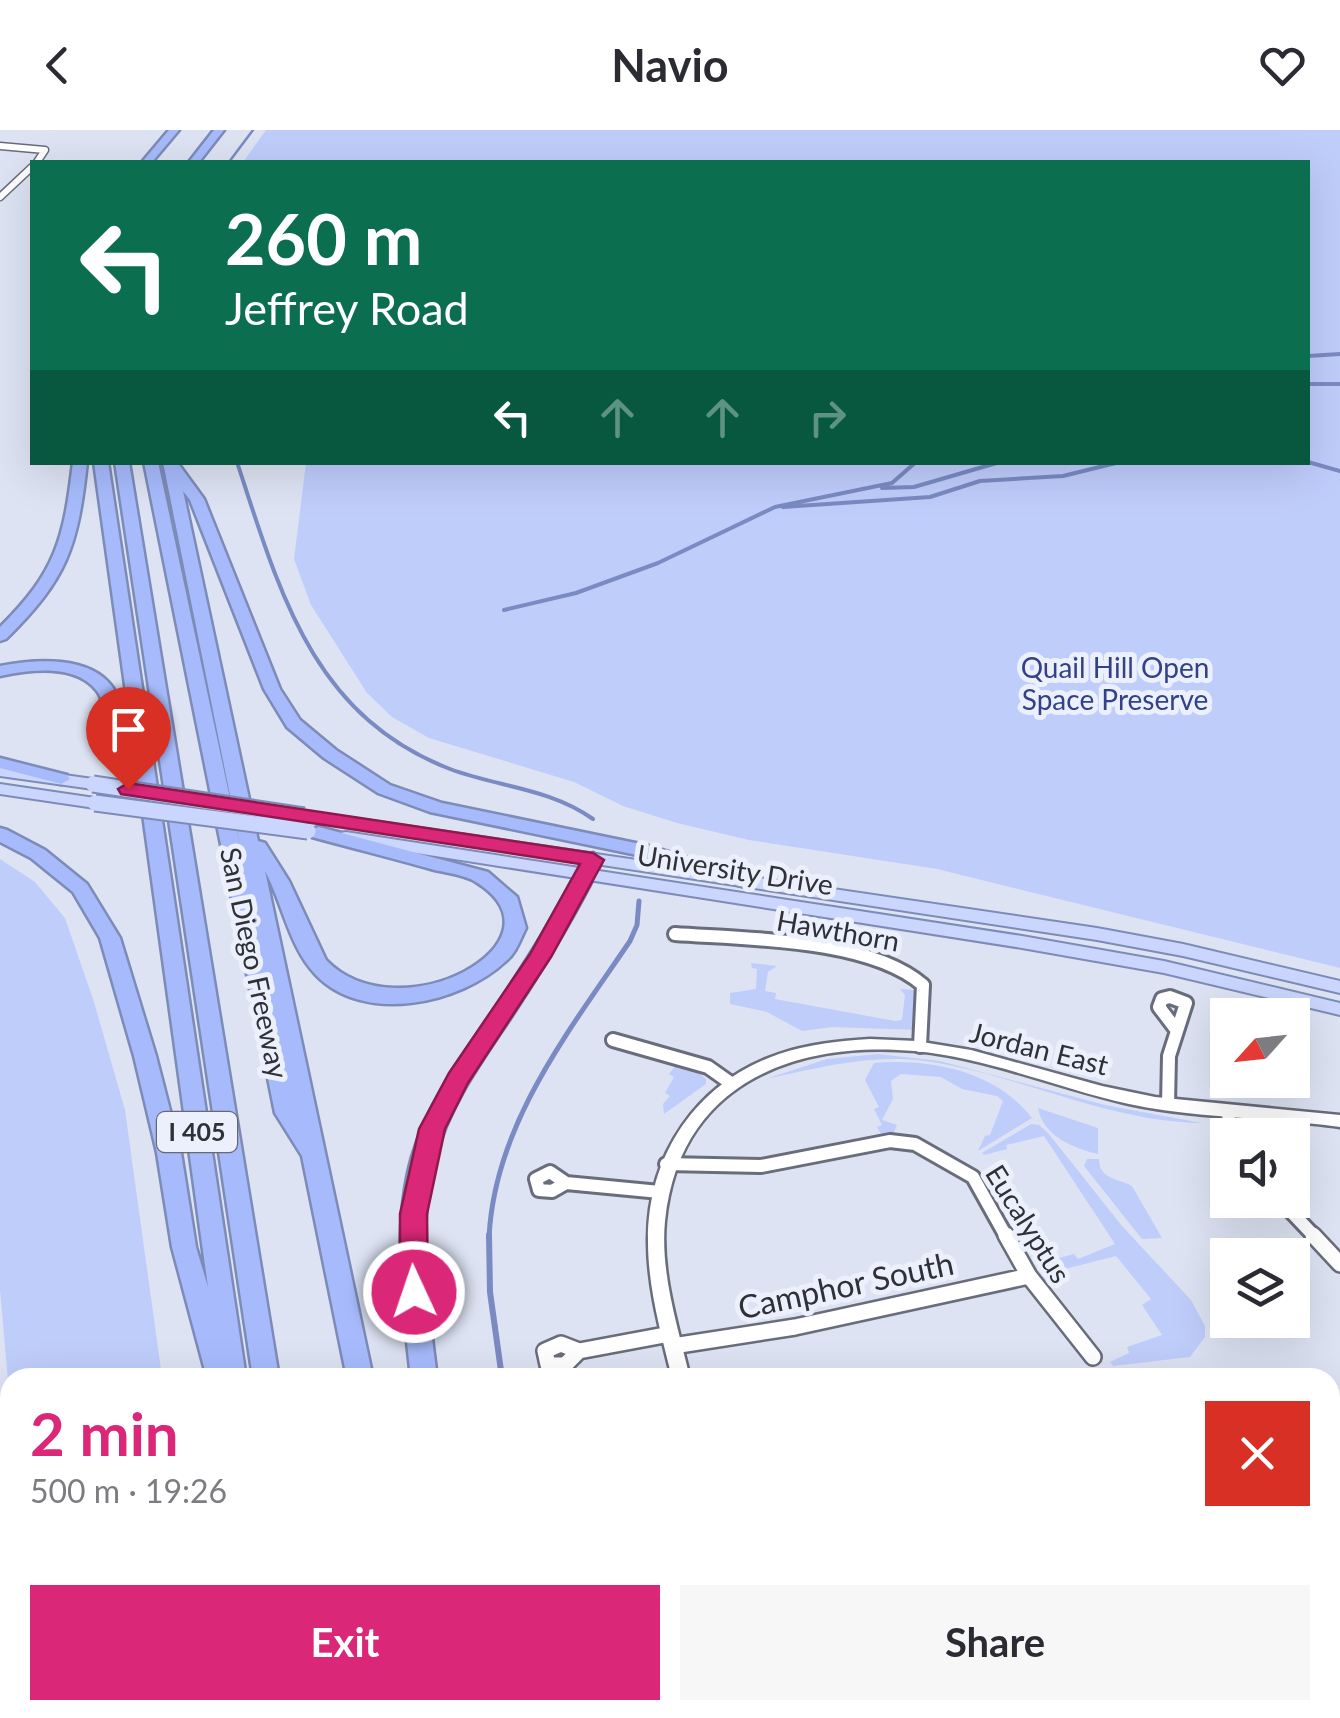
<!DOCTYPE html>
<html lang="en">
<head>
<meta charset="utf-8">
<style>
  body { margin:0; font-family:Lato,sans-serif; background:#f7f7f7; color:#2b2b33; height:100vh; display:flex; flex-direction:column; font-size:38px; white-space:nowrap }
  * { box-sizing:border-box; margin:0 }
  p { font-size:32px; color:#7c7c81 }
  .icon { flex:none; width:55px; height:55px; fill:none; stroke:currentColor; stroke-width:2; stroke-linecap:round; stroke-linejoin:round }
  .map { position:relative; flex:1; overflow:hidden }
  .panel { position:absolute; left:0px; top:1238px; width:1340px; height:352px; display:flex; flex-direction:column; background:#fff; border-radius:30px 30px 0 0; box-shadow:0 10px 40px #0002 }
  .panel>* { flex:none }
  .guide { position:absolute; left:30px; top:30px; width:1280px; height:305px; border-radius:0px; box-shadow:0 10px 40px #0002; background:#0b6e4f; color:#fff; overflow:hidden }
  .needle { width:65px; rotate:243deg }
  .tools { position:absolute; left:1210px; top:868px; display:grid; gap:20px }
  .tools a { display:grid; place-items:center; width:100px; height:100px; border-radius:0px; background:#fff; box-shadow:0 10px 40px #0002; font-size:50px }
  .pin { position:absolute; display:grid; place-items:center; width:85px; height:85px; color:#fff; margin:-102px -42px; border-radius:50% 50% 50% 0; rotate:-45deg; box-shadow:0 0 10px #0007 }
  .pin .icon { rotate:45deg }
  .me { position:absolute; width:110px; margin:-55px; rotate:357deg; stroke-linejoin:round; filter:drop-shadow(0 0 8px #0008) }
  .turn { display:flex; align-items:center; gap:35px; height:210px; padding:0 30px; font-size:45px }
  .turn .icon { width:130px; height:130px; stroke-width:2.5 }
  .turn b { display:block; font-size:70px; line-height:85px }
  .lanes { display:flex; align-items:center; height:95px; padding:0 30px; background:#0003; justify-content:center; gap:50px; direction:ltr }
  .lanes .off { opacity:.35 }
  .round { display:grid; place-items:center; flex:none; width:105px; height:105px; border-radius:0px; background:#f7f7f7 }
  .overview { display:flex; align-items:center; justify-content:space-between; height:170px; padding:0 30px }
  h1 { font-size:60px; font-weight:700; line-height:75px; color:#db2777 }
  .button { display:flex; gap:20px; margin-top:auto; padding:20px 30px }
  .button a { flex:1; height:115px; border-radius:0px; background:#db2777; color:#fff; font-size:40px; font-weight:700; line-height:115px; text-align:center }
  .button a+a { background:#f7f7f7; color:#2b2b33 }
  header { display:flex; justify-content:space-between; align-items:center; height:130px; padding:0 30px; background:#fff; font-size:45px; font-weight:700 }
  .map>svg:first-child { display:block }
</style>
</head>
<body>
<header><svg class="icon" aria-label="back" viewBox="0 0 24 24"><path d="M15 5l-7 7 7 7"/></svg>Navio<svg class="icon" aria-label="heart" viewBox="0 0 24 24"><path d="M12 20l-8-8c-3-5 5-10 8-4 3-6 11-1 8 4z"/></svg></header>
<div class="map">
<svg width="1340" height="1588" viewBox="0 0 1340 1588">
  <rect width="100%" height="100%" fill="#dde3f3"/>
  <path fill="#bfcdfb" d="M266 0H1340V838L937 739 749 710 677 693 623 676 574 652 429 608 392 587 367 563 311 475 294 429 306 333 1308 332V32H243Z
    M0 729 35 752 65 788 94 872 125 980 162 1247 10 1248V1273L0 1160Z
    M751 833 777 836 768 842 765 861 776 863 775 869 895 891 902 890 905 865 900 859 915 860 918 900 832 897 802 901 767 882 730 874V863L756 859 757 839 752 838Z
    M878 924 940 931 1105 975 1202 993C1106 992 1019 944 925 931 870 924 818 938 766 949L827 929Z
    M874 933C930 928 996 941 1032 988L978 1021 985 1006 990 1005 1003 971 997 966 962 959 941 947 901 944 891 951 893 969 882 990 897 995 892 1006 883 1007 877 997 882 995 874 979 879 977 865 950Z
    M675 936 695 940 706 949V954L664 984 663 974 670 966 665 963 674 947 669 944Z
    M1038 978 1098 998V1024C1073 1018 1043 1006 1038 978Z
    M1031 994 1039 995 1048 1003 1122 1096 1191 1170 1205 1196V1207L1190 1227 1113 1236 1110 1232 1129 1223 1127 1217 1162 1205 1142 1175 1151 1169 1116 1126 1061 1140 1064 1147 1046 1153 1035 1130 1045 1127 1048 1131 1074 1124 1078 1129 1115 1114 1044 1006 1006 1015 1007 1019 984 1025 982 1023Z
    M1087 1029H1099C1099 1049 1117 1048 1132 1056L1162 1108 1142 1109 1084 1036Z
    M32 1580H207L208 1588H33Z"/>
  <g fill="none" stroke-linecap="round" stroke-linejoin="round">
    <path stroke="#7a8ac2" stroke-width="2.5" d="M229 32 253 0"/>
    <path stroke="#7a8ac2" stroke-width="4" d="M1308 226 1340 224
      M1308 254H1340
      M237 332C279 460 312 586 450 639 498 657 549 658 593 689
      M1308 332 1340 341
      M882 358 914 357 1000 332
      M783 377 930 367 980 351 1063 346 1120 332
      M504 480 576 463 658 433 775 377 892 353 916 332"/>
    <path stroke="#7a8ac2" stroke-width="5" d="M489 1108C494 995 569 901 630 811L637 795 639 771"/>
    <path stroke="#7a8ac2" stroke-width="6" d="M489 1105 490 1162 502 1248"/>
    <defs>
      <path id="minor-far2" d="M0 16 45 20 37 32
        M0 67 32 37"/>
      <path id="minor-far1" d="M675 804C745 809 869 808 923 855L920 916
        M613 910 708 937 732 954
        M1168 974 1169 926 1186 873 1170 867 1162 869 1159 877 1175 898
        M1227 981 1233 1005
        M666 1034 761 1036 890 1011 915 1014 973 1047 1007 1108
        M550 1042 566 1053 552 1061 539 1060 536 1049Z
        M566 1053 660 1062
        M1280 1070 1316 1108"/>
      <path id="minor" d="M1006 1105 1029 1146 1093 1227
        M1313 1105 1340 1134
        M561 1214 579 1221 565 1235H548L545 1221Z
        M673 1216 795 1197 1029 1146
        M579 1221 670 1204
        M1171 1580V1588
        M1021 1588 1048 1580"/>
      <path id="tertiary" d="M870 909 916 911 971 920 1102 956 1155 967 1340 985V997C1270 987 1198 989 1129 974 1057 958 989 928 915 921 792 910 679 955 665 1091 660 1143 678 1197 690 1248H672C661 1203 648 1158 648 1112 647 1025 697 952 779 924 809 914 839 911 870 909Z
        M799 1580H821L825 1588H802Z"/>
      <path id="primary" d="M0 636 93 649 101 654 93 659 0 646Z
        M0 654 95 668 103 673 95 678 0 664Z
        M304 681 1097 798 1183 814 1340 851V863L1183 826 1097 810 298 689 296 686 298 683Z
        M346 702 1022 806 1164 831 1340 873V885L1164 843 1022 818 340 711 338 707 340 703Z"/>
      <path id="motorway" d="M169 0H179L152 32H142Z
        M214 0H224L199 32H189Z
        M73 332H87C78 417 67 449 6 509L0 511V497C56 442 64 409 73 332Z
        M94 332H108L246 1248H207L172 1117 157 1023 134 926 100 808 73 762 31 728 0 712V698L7 700 45 720 87 754 120 808 156 926 181 1023 196 1117 208 1157 141 670 130 665C124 645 107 574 97 561 75 533 29 540 0 546V536C34 529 91 525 113 558 124 575 128 601 134 620Z
        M115 332H129L279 1248H253Z
        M144 332H158L241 720 163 332H177L204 369 280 559 300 590 336 620 390 655 442 673 645 715 752 747 755 751 745 757 642 726 430 682 378 663 324 628 287 597 264 559 190 370 183 361 258 711 265 713 289 751 326 830C398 905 573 812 476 752 464 744 445 743 431 739 392 728 352 718 312 707L310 703 312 699 319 697 488 742 517 767 526 798C520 810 516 823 506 831 460 874 364 895 316 845 289 817 283 774 265 741L373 1248H347L302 1026 275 983Z
        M0 628 67 645 70 649 61 654 0 638Z
        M593 723 603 729C577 782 547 832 515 881 484 928 450 972 435 1028 416 1099 428 1175 437 1248H411C403 1175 392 1098 412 1027 429 969 465 923 498 874 529 827 559 780 583 729Z
        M267 1580H297L298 1588H268Z
        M302 1580H332L333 1588H303Z
        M406 1580H436L438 1588H408Z
        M443 1580H473L472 1588H442Z"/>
    </defs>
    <use href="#minor-far2" stroke="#696d7b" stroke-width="9"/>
    <use href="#minor-far1" stroke="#696d7b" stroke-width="18"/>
    <use href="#minor" stroke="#696d7b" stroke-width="20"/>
    <use href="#tertiary" stroke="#696d7b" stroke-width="5"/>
    <use href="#primary" stroke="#7d8bb7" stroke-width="4"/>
    <use href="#motorway" stroke="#7d8bb7" stroke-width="5"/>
    <use href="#minor-far2" stroke="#fff" stroke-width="6"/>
    <use href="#minor-far1" stroke="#fff" stroke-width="12"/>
    <use href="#minor" stroke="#fff" stroke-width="15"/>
    <use href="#tertiary" fill="#fff" fill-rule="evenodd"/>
    <use href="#primary" fill="#cad6fd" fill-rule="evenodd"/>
    <use href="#motorway" fill="#a7bbfc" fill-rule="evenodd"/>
    <defs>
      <path id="primary-bridge" d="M93 654 304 686
        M95 673 308 701"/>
    </defs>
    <use href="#primary-bridge" stroke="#7d8bb7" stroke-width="19" stroke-linecap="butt"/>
    <use href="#primary-bridge" stroke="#cad6fd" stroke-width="15"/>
  </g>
  <path fill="#db2777" stroke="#8e194d" stroke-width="2.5" d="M128 653 593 723 604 730 551 827 468 953 445 999 427 1084 428 1162 424 1171 414 1174 404 1171 400 1162V1084L419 999 449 943 530 824 580 734 121 664 118 659Z"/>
  <g text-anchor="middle" stroke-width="10" stroke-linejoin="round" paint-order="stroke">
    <rect fill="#ecf0fd" stroke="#686a72" stroke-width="2.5" x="157" y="982" width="80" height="40" rx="8"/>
    <g font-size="25" font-weight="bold" fill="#2f3137">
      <text x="197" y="1011">I 405</text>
    </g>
    <g font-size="28" fill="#334287" stroke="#ecf0fd">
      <text x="1115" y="548">Quail Hill Open<tspan x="1115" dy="32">Space Preserve</tspan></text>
    </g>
    <g font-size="28" fill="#2f3137" stroke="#ecf0fd">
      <text transform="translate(735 740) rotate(9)" y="10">University Drive</text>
      <text transform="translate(838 801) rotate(10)" y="10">Hawthorn</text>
      <text transform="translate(254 833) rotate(78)" y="10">San Diego Freeway</text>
      <text transform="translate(1039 919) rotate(14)" y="10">Jordan East</text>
      <text transform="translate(1028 1094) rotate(58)" y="10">Eucalyptus</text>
    </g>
    <g font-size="32" fill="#2f3137" stroke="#ecf0fd">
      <text transform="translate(846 1156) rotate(-12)" y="11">Camphor South</text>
    </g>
  </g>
</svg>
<div class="tools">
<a><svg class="needle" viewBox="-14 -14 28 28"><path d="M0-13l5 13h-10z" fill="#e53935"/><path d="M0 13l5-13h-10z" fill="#7c7c81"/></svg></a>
<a><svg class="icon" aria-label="sound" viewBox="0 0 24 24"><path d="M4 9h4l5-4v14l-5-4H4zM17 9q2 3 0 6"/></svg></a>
<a><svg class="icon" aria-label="layers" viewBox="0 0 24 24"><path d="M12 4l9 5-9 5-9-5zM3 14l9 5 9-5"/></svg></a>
</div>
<div class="pin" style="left:128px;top:659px;background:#d93025"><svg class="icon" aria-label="arrive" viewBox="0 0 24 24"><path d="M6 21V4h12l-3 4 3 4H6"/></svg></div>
<svg class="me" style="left:414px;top:1162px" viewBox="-20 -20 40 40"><circle r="17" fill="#db2777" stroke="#fff" stroke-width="3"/><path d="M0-11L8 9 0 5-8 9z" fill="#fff"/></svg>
<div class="guide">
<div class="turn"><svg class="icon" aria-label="left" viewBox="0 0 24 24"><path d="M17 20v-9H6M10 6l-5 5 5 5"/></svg><div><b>260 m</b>Jeffrey Road</div></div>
<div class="lanes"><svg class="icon" aria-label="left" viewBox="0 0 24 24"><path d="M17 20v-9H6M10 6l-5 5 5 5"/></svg><svg class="icon off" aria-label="ahead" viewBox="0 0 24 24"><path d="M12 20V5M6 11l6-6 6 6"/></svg><svg class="icon off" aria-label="ahead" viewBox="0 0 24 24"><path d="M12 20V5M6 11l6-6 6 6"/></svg><svg class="icon off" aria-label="right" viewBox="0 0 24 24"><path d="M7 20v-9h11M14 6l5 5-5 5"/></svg></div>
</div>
<section class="panel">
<div class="overview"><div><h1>2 min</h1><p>500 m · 19:26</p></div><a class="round" style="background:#d93025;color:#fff"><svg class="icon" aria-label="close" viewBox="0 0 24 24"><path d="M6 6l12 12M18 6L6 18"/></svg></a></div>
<div class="button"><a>Exit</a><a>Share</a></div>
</section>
</div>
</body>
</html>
